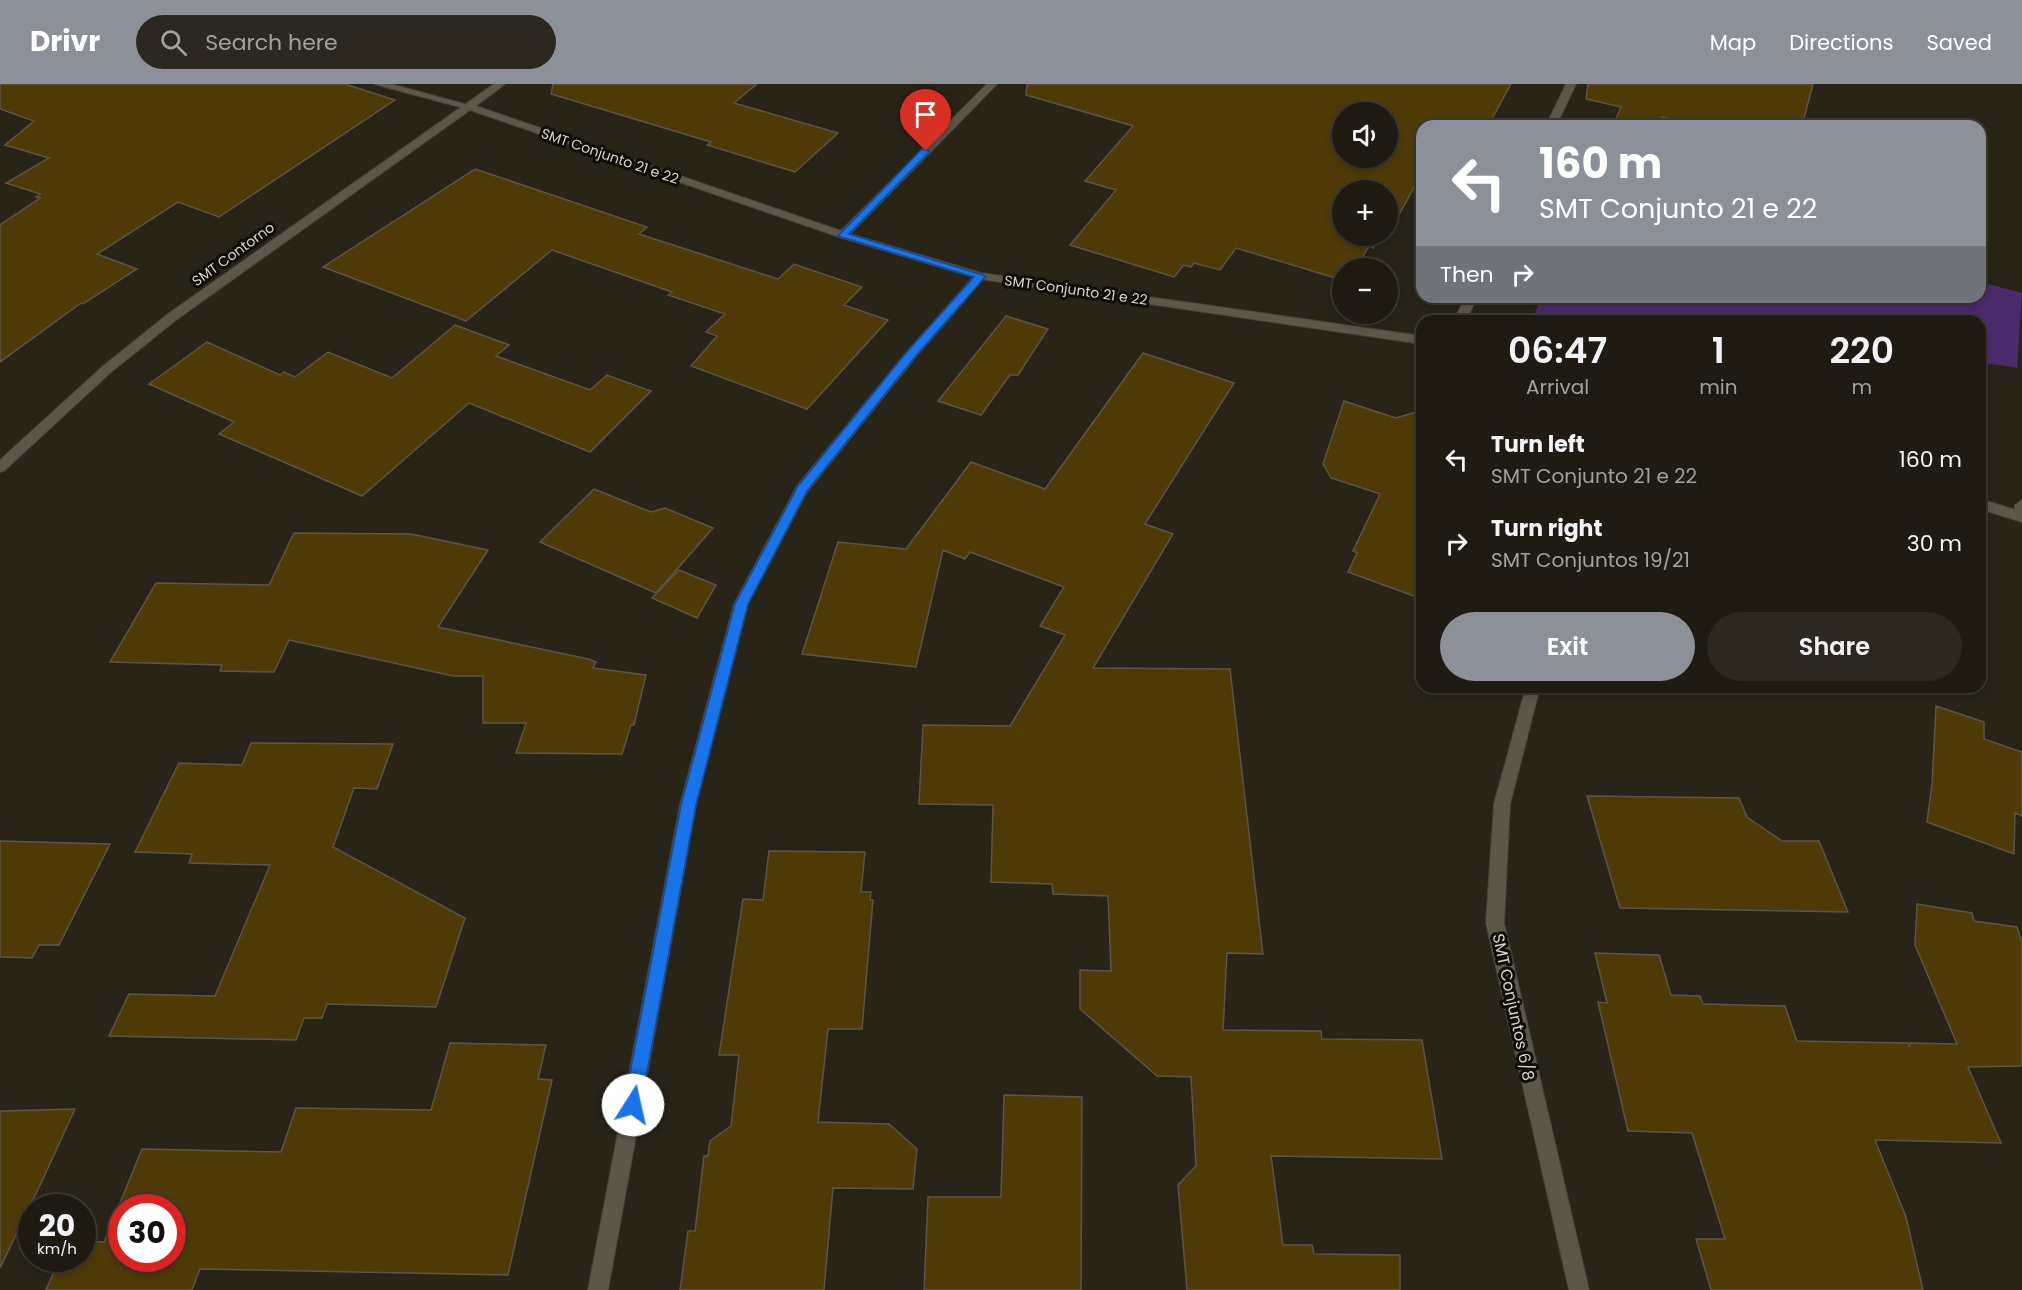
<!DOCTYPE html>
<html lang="en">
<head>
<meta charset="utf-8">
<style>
  body { margin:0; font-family:Poppins,sans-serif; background:#2c2820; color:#f1f3f6; height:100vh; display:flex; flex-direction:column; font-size:22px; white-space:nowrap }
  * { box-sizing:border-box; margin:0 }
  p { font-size:20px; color:#a1a19f }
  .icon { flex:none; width:33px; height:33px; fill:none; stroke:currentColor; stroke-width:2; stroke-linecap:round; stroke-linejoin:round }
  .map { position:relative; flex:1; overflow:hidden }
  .drawer { position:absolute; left:1416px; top:231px; width:570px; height:378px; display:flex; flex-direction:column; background:#1f1b12; border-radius:18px; box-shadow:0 3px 9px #0003,0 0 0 2px #3c3932 }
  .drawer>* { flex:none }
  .hud { position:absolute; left:1416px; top:36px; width:570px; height:183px; border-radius:18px; box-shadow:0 3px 9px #0003,0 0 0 2px #3c3932; background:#8c9099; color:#fff; overflow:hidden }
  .tools { position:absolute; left:1332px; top:18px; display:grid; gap:12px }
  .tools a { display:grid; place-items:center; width:66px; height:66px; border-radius:50%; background:#1f1b12; box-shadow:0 3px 9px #0003,0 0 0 2px #3c3932; font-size:30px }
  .speed { position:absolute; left:18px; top:1110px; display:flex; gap:12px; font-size:30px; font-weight:700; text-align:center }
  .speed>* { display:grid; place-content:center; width:78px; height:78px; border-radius:50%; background:#1f1b12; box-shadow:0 3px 9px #0003,0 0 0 2px #3c3932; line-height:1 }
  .speed small { font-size:15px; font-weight:400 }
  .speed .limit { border:9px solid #d22; background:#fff; color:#111 }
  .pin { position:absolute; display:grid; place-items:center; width:51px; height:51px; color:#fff; margin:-62px -26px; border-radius:50% 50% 50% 0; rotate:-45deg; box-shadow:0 0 6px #0007 }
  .pin .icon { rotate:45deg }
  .me { position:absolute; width:66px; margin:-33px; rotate:10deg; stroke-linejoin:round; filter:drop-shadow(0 0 4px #0008) }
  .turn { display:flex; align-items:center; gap:21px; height:126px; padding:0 24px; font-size:27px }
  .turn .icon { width:78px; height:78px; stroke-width:2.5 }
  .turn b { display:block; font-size:42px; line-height:51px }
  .then { display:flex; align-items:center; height:57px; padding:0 24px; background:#0003; gap:12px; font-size:22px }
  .eta { display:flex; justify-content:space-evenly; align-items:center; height:102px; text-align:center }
  .eta b { font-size:36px; font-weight:600; line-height:42px }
  .primary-button { display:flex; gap:12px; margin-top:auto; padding:12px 24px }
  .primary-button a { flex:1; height:69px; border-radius:36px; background:#8c9099; color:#fff; font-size:24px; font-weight:600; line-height:69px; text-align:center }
  .primary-button a+a { background:#2c2820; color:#f1f3f6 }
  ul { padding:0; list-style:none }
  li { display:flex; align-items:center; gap:18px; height:84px; padding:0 24px }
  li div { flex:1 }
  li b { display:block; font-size:22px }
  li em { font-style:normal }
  header { display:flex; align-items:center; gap:36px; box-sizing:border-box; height:84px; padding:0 30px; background:#8c9099; color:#fff }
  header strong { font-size:28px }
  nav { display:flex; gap:33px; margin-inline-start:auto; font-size:21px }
  .search { width:420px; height:54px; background:#2c2820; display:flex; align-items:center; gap:15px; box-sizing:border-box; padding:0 21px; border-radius:33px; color:#a1a19f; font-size:22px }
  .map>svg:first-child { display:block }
</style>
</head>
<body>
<header>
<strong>Drivr</strong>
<div class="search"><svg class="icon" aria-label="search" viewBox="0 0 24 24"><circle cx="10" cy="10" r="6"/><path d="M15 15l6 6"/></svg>Search here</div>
<nav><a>Map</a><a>Directions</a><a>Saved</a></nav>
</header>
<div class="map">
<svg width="2022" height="1206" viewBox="0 0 2022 1206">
  <rect width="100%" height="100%" fill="#292418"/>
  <path fill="#4a2b6e" d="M1980 198 2022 209 2017 284 1980 278V237H1531L1542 213H1980Z"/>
  <path fill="#4e3b08" stroke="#5b5547" stroke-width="1.5" fill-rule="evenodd" d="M0 0H345L395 16 219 133 178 118 97 170 137 185 83 220 81 219 0 278V141L40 114 36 113 40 110 6 99 49 74 5 61 34 37 0 25Z
    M553 0H757L734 19 838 49 795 88 707 61 711 58 551 10Z
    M1027 0H1511L1488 42H1422V89L1389 149 1388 106H1342V152H1380L1373 164 1369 162 1356 184H1342V196L1236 164 1220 186 1194 179 1191 183 1184 181 1174 193 1070 161 1116 106 1085 97 1133 42 1026 11ZM1342 28H1388V74H1342Z
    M1588 0H1813L1802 42H1698L1662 33 1658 42H1613L1621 23 1586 15Z
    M475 85 647 143 639 150 778 195 794 180 862 203 844 221 888 236 807 325 691 282 717 252 706 248 725 230 668 211 672 208 552 166 466 237 323 183Z
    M1006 232 1048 245 1018 291H1010L981 331 938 317Z
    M455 241 509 261 496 272 590 306 607 291 651 307 590 368 469 319 362 412 219 350 234 338 149 300 207 258 280 291 284 288 295 293 328 268 392 294Z
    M1143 269 1234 299 1145 440 1173 450 1093 584 1230 585 1263 870 1227 869 1223 946 1321 947 1322 955 1422 956 1442 1075 1271 1072 1283 1161H1312L1314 1170 1400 1171V1206H1187L1178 1101 1196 1082 1191 993 1157 992 1080 925V886L1111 887 1108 812 1053 810 1052 800 991 798 993 721 919 720 923 641 1010 642 1065 551 1040 542 1064 503 970 468 965 475 943 466 916 583 802 570 838 458 906 465 971 378 1045 405Z
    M1344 317 1396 334 1420 327 1422 322V515L1348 488 1357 469 1353 467 1380 410 1331 394 1323 380Z
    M594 405 651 428 665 424 713 444 656 509 540 458Z
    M294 449 411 450 488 466 438 543 588 575 596 578 593 584 646 591 634 641H631L622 670 516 669 526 639H483V592H453L289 556 274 588 220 587 222 581 110 578 156 499 269 501Z
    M679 486 716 501 697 534 652 514Z
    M1936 622 1984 638V655L2022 668V732L2015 729 2014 770 1927 738 1932 700Z
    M251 659 393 660 377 705 354 704 333 763 465 834 436 923 327 920 322 934H304L296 956 109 952 129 910 215 912 270 781 189 779 192 770 135 768 179 679 242 681Z
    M1587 712 1739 714 1747 733 1782 757H1819L1848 828 1620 824Z
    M0 757 110 760 59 861H39L32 874 0 873Z
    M769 767 865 768 861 808H871L870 816H873L862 945H828L818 1038 889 1040 917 1065 913 1105 833 1104 824 1206H680L688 1147H695L704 1072H708L710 1057 731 1042 739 971H719L743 815 763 816Z
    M1917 820 1972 829 1974 837 2017 843 2022 859V982L1968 983 2001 1059 1875 1056 1906 1133 1923 1206H1711L1696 1155H1725L1692 1049 1628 1047 1598 918 1607 919 1595 869 1659 871 1671 911 1700 912 1703 920 1785 922 1797 957 1908 959 1910 963V959L1957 960 1915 861Z
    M450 959 546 961 538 995 552 996 508 1191 200 1185 192 1206H46L60 1174H82V1157L104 1158 142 1065 281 1068 296 1024 431 1026ZM122 1124H172V1174H122Z
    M1004 1011 1082 1013 1081 1206H924L928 1113H1001Z
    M75 1025 43 1095 0 1184V1027Z"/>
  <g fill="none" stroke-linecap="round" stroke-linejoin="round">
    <defs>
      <path id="street" d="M374 0H391L472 22 467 25Z
        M987 0H997L847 153H839V149Z
        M1566 0H1576L1556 42H1546Z
        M980 189 986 192 984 194 914 275 807 408 748 520 696 721 608 1206H588L680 721 734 520 797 402 906 269 976 190Z
        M1465 213H1477L1466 237H1454Z
        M2022 416V438H2021L2014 433 2015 421Z
        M1526 603H1540L1510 720 1504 839 1589 1206H1569L1486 839 1494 720Z"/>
      <path id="secondary" d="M494 0H505L476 22 847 149 981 189 1422 252V260L980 195 839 153 470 26 176 236 110 289 5 386 0 388V376L102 283 168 230Z
        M1980 415 2022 428V438L1980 425Z"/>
    </defs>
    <use href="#street" stroke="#454138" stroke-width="2"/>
    <use href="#secondary" stroke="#454138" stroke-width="2"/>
    <use href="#street" fill="#5d574a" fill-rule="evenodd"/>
    <use href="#secondary" fill="#5d574a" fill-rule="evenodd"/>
  </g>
  <path fill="#1a73e8" stroke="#114b97" stroke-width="1.5" d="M922 65 930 67 849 150 986 192 914 274 807 407 748 520 696 721 641 1021 639 1027 633 1030 627 1027 624 1021 681 721 735 520 798 402 906 269 974 193 838 152Z"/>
  <g text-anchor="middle" stroke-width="6" stroke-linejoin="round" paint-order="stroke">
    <g font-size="14" fill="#d8d5cd" stroke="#100d08">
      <text transform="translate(610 72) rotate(19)" y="5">SMT Conjunto 21 e 22</text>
      <text transform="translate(233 170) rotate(-36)" y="5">SMT Contorno</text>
      <text transform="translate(1076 206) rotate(8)" y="5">SMT Conjunto 21 e 22</text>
    </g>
    <g font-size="16" fill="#d8d5cd" stroke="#100d08">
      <text transform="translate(1514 923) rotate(78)" y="6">SMT Conjuntos 6/8</text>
    </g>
  </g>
</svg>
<div class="tools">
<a><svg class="icon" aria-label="sound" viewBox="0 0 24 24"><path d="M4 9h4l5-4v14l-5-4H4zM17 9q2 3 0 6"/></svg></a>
<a>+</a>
<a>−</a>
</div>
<div class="speed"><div>20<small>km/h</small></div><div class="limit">30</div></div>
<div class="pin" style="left:926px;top:67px;background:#d93025"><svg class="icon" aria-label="arrive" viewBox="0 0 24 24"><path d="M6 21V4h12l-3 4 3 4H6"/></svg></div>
<svg class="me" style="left:633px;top:1021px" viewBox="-20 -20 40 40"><circle r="19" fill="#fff"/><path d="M0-13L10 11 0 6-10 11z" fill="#1a73e8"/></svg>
<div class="hud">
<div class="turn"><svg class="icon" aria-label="left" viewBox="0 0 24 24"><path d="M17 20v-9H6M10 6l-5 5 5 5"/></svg><div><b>160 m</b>SMT Conjunto 21 e 22</div></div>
<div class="then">Then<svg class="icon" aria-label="right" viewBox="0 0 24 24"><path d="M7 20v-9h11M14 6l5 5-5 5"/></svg></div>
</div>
<section class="drawer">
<div class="eta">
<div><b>06:47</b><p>Arrival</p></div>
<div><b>1</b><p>min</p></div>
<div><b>220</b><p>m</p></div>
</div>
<ul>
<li><svg class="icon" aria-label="left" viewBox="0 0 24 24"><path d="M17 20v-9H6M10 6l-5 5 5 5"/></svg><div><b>Turn left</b><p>SMT Conjunto 21 e 22</p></div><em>160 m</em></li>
<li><svg class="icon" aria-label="right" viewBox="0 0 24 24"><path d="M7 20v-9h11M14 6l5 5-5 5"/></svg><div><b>Turn right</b><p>SMT Conjuntos 19/21</p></div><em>30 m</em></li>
</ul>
<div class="primary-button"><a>Exit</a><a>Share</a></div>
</section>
</div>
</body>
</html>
